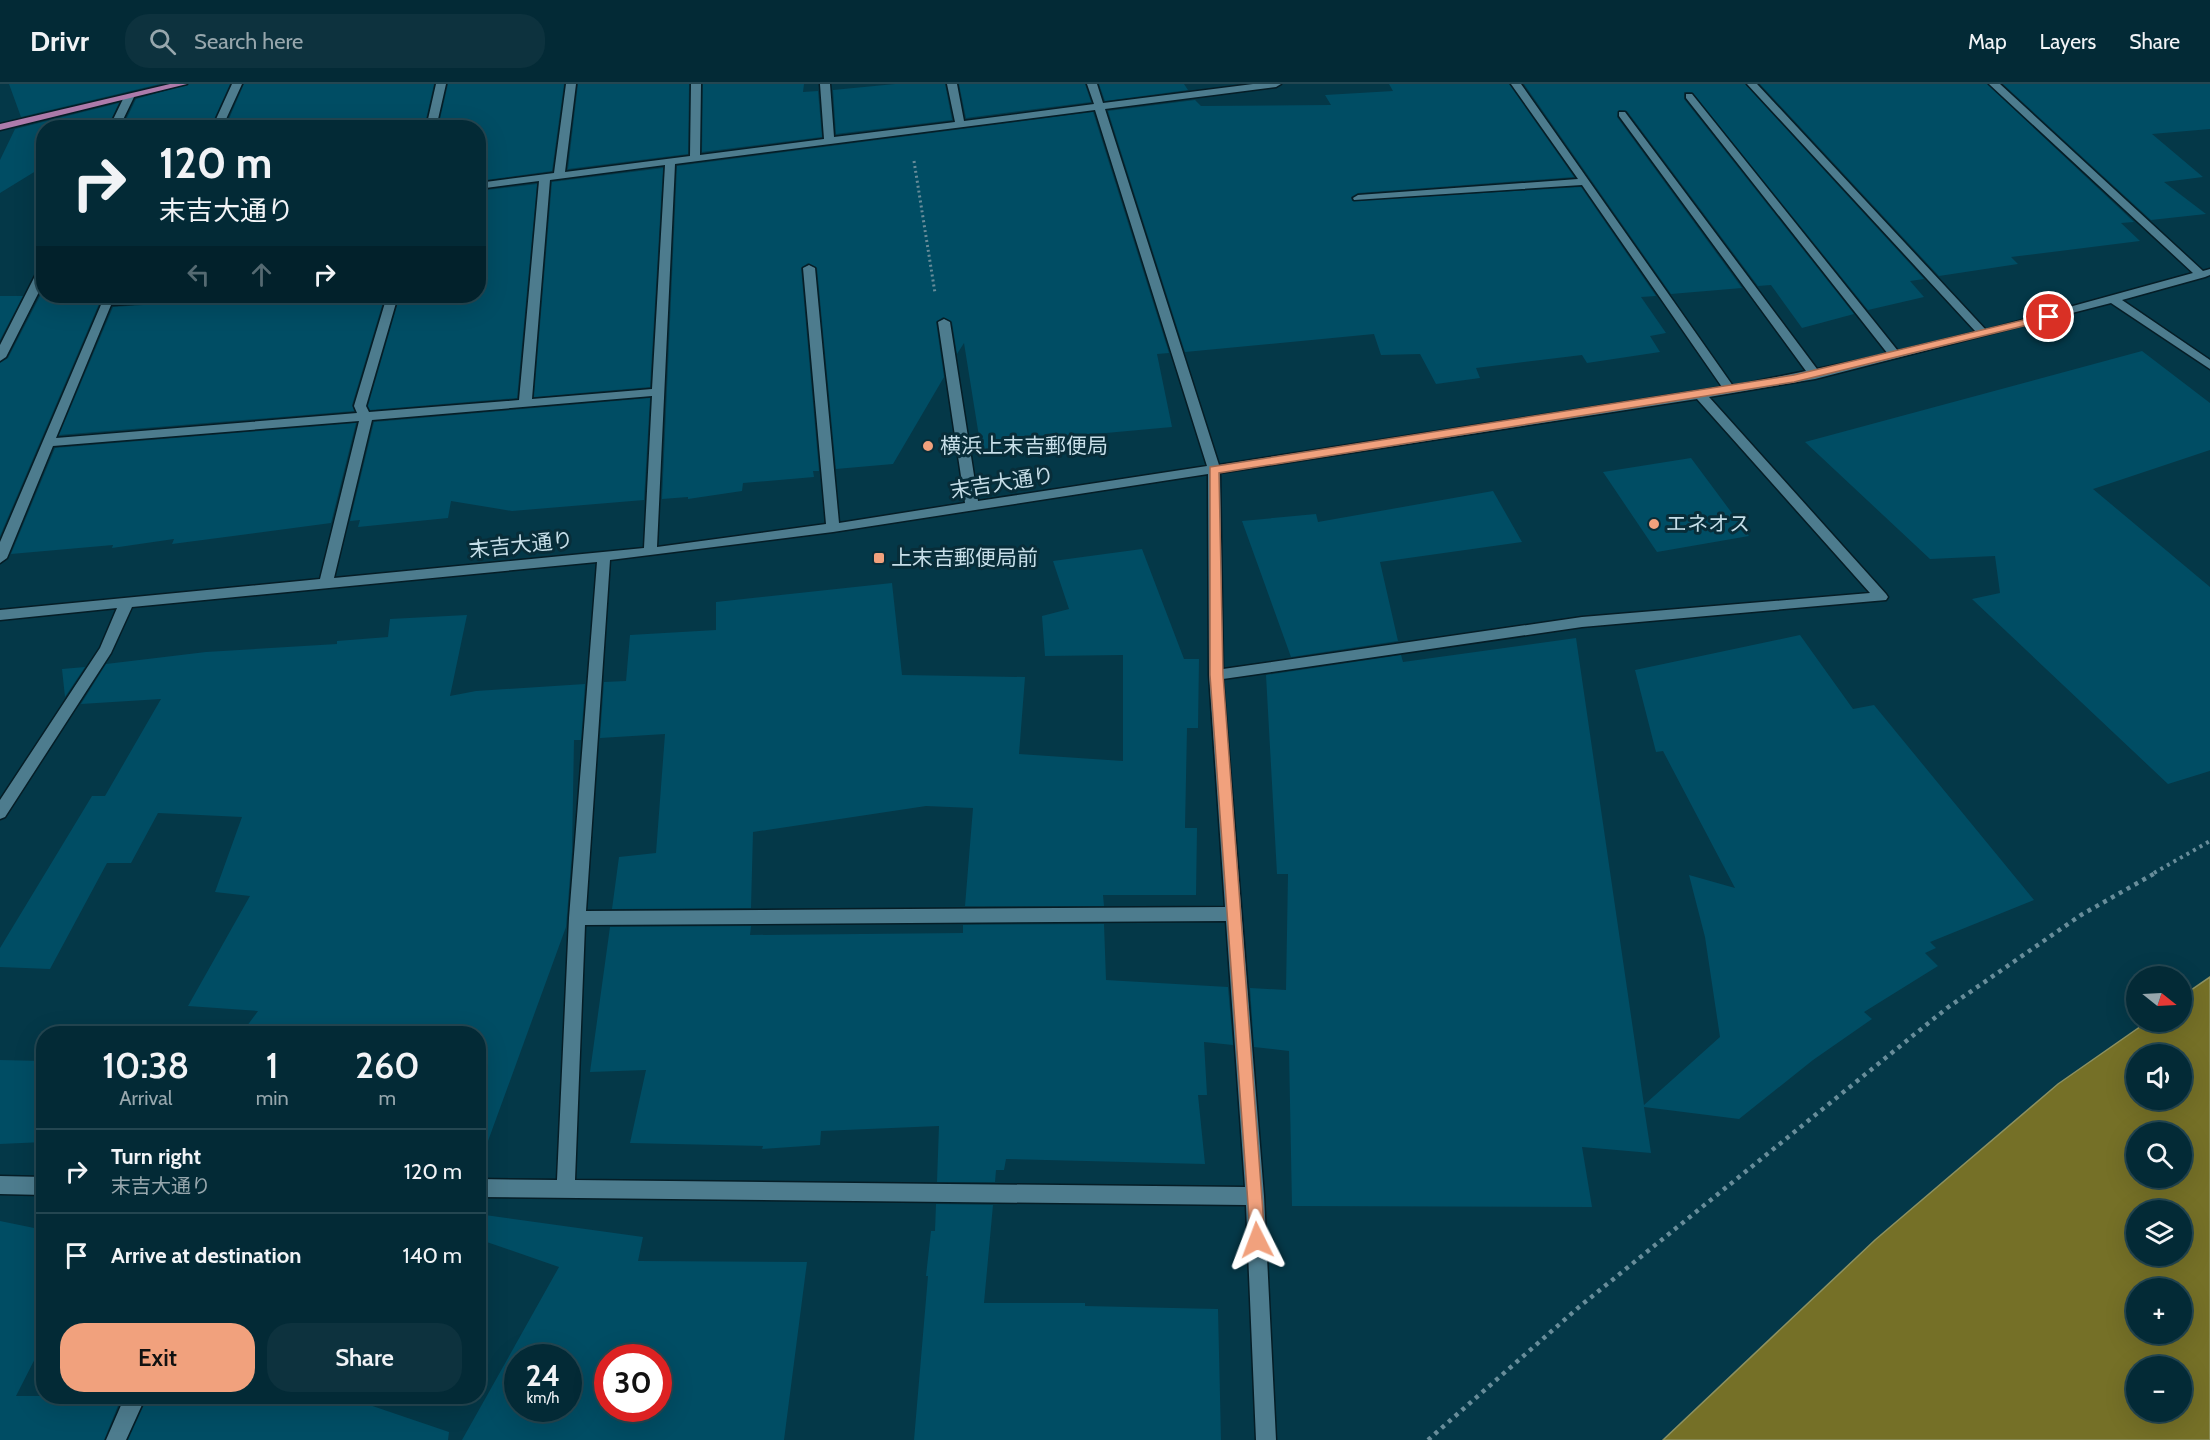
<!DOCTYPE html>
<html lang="en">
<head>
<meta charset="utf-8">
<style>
  body { margin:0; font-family:Cabin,"Noto Sans JP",sans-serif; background:#0d323e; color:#f1f3f6; height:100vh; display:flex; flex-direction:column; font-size:22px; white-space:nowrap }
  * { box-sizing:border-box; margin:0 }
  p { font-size:20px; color:#97a7ad }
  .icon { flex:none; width:33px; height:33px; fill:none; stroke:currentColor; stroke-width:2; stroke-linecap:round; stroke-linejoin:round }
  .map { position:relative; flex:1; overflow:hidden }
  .panel { position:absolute; left:36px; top:942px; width:450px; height:378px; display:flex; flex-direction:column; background:#032a36; border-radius:24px; box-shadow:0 6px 24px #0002,0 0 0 2px #244651 }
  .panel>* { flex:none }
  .banner { position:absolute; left:36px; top:36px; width:450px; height:183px; border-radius:24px; box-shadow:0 6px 24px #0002,0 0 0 2px #244651; background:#032a36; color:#f1f3f6; overflow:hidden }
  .needle { width:39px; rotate:108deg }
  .tools { position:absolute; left:2126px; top:882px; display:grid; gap:12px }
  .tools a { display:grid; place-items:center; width:66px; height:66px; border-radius:50%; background:#032a36; box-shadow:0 6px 24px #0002,0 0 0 2px #244651; font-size:30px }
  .speed { position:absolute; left:504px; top:1260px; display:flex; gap:12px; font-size:30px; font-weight:700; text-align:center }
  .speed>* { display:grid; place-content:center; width:78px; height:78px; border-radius:50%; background:#032a36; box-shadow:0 6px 24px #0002,0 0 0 2px #244651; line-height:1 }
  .speed small { font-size:15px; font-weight:400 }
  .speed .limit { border:9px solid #d22; background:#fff; color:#111 }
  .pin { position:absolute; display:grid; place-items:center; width:51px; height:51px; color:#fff; margin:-26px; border:3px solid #fff; border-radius:50%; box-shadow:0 2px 6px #0007 }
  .me { position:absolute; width:66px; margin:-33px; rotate:357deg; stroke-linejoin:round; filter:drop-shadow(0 0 4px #0008) }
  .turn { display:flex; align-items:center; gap:21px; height:126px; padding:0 24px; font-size:27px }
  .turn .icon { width:78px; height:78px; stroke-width:2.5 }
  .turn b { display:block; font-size:42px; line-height:51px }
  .lanes { display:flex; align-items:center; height:57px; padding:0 24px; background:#0003; justify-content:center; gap:30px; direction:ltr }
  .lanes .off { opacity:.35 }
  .eta { display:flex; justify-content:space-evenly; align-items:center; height:102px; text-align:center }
  .eta b { font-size:36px; font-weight:600; line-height:42px }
  .button { display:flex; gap:12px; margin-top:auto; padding:12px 24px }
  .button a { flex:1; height:69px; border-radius:24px; background:#f1a17d; color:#111; font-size:24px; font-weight:600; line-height:69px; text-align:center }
  .button a+a { background:#0d323e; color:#f1f3f6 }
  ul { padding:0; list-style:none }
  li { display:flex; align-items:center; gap:18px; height:84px; padding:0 24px; border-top:2px solid #244651 }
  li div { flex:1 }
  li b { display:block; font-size:22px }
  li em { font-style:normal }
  header { display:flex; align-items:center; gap:36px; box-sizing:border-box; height:84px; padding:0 30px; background:#032a36; border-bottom:2px solid #244651 }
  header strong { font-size:28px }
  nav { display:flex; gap:33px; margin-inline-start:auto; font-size:21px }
  .search { width:420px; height:54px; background:#0d323e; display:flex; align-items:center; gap:15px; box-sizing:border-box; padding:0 21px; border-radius:24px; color:#97a7ad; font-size:22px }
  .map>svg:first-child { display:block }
</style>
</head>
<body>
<header>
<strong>Drivr</strong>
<div class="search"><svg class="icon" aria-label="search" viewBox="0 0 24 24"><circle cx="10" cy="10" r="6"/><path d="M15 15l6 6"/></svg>Search here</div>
<nav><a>Map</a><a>Layers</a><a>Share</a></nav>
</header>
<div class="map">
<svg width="2210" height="1356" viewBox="0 0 2210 1356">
  <rect width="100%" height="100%" fill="#043848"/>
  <path fill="#757027" stroke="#8d9161" stroke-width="1.5" fill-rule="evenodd" d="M2210 893V1356H1663L1875 1156 2058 1000 2147 938H2181V913ZM2181 970V1016H2136V970ZM2181 1048V1094H2136V1048ZM2136 1126H2181V1172H2136ZM2181 1204V1250H2136V1204ZM2181 1282V1328H2136V1282Z"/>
  <path fill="#004d64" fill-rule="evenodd" d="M9 0H160L21 33Z
    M189 0H230L210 44H122L136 15Z
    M244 0H434L424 44H225Z
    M448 0H564L552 87 478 97V44H438Z
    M578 0H689L688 70 568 85Z
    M703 0H804L803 8 818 7 822 53 702 68Z
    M895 0H945L952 36 836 50 833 6Z
    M959 0H1085L1091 18 966 34Z
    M1099 0H1184L1188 6 1105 17Z
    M1389 0H1509L1574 93 1358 109 1351 113 1352 117 1581 103 1656 212 1641 213 1666 249 1650 252 1660 268 1587 279 1582 271 1476 284 1480 294 1436 300 1420 270 1381 271 1374 250 1185 268 1108 27 1195 16 1201 22 1331 21 1325 11 1393 7Z
    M1524 0H1745L1924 195 1910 197 1924 213 1868 226 1692 8H1684V15L1854 230 1802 244 1771 201 1758 202 1627 27 1619 26 1617 33 1742 204 1671 210Z
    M1760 0H1987L2134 138 2121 139 2140 157 2011 173 2018 180 1939 192Z
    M2003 0H2210V45L2152 50 2203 93 2164 98 2206 130 2151 136Z
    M119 19 107 44H44V82L0 109V76L15 45Z
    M1093 28 1169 269 1157 270 1172 343 1084 351 981 365 964 259 957 270 952 238 943 233 936 238 944 293 893 380 836 385 817 184 808 179 801 184 819 387H813L814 393 743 399 742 407 688 415V413L662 415 677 82Z
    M663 84 650 303 534 313 552 98Z
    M537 100 517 314 370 326 368 322 399 215 414 216V212H478V107Z
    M0 212H23L0 256Z
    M40 212H133L101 215 0 452V279L8 274Z
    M212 212H234V214L295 212 294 219 341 215H384L352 321 354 327 59 351 113 223 204 217Z
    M2142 267 2210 319V366L2093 405 2210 503V687L2168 700 1972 515 2000 509 1995 472 1930 475 1805 358Z
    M650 314 644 416 512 427 451 417 448 434 358 443 360 436 350 437 374 338Z
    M356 339 331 439 172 460 174 455 112 464 113 461 11 470 55 364Z
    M1691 374 1749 452 1657 468 1603 388Z
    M1493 407 1522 458 1380 478 1398 557 1291 573 1242 437 1316 430 1318 438Z
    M1142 465 1184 575H1199L1198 644H1187L1185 744H1197L1196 811H1103L1104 822H965L973 724 926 722 753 748 751 824 612 825 619 773 656 769 665 650 600 654 604 598 626 597 630 551 716 546V518L892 499 902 591 1025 593 1019 670 1123 677V571L1045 572 1042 532 1069 525 1053 477Z
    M467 531 450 612 476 607 585 600 581 656H574L572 768 566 843 484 1068 478 1067V950H241L258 927 188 922 250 812 215 808 242 733 158 729 131 779H107L50 885 0 883V864L92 712H105L161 615 81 620 106 580 206 568 337 560V557L388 553 390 535Z
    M1800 551 1853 625 1874 621 2034 816 1930 858 1936 864 1925 869 1938 882 1864 928 1872 935 1813 976 1739 1035 1644 1023 1651 1069 1582 1063 1592 1123 1292 1122 1289 967 1254 963 1250 904 1286 906 1288 790H1277L1266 591 1401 571 1403 578 1576 554 1644 1021 1720 953 1705 853 1689 791 1735 804 1663 667 1656 668 1635 586Z
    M85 583 65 613 62 585Z
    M1104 840 1106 896 1228 903 1233 961 1204 958 1207 1011H1198L1205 1080 1006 1075 1004 1086H996L995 1098H937L939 1042 821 1047 820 1061 762 1065 763 1062 630 1059 646 986 590 988 610 843 751 842 750 851 963 849V841Z
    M0 976 44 977V1058L0 1060Z
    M936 1120 993 1121 984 1219H1085V1222L1218 1225 1221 1356H914L928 1192H926L931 1147H935Z
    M478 1130 643 1153 638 1177 807 1178 784 1356H462L559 1183 478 1155ZM518 1274H568V1324H518ZM608 1274H658V1324H608Z
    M0 1137 44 1146V1257L16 1312H122L104 1356H0Z
    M148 1312H343L449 1348 448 1356H128Z"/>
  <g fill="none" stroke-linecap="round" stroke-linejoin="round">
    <defs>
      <path id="minor" d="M232 0H242L222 44H212Z
        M436 0H446L436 44H426Z
        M566 0H576L565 88 690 72 691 0H701L700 71 824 55 820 0H830L834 53 955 38 947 0H957L964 37 1094 20 1087 0H1097L1103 19 1253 0H1281L1276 3 1105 25 1219 381 1722 303 1582 101 1354 116 1353 114 1358 111 1578 95 1511 0H1521L1733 302 1806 287 1619 32V28H1625L1817 285 1888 270 1686 14V10H1692L1898 267 1976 248 1747 0H1757L1986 246 2193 189 1989 0H2000L2203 187 2210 185V191L2205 193 2122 216 2210 276V285L2111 219 1815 295 1709 313 1886 510 1888 513 1886 516 1582 543 1223 595 1264 1112 1276 1356H1256L1246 1121 478 1113V1095L557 1096 569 834 597 478 132 523 111 569 5 733 0 735V716L100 564 117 524 0 536V526L320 495 359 337 53 362 7 474 0 479V458L103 216 157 212H210L204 215 111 221 56 354 357 329 354 322 387 212H398L366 322 369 328 519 316 539 97 478 105V99L554 89ZM1095 26 1207 382 978 417 950 238 944 235 938 238 965 419 839 439 815 184 809 181 803 184 826 440 657 463 675 80ZM665 81 652 305 532 315 550 96ZM652 312 644 464 334 494 372 336ZM1697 315 1870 509 1582 533 1223 585 1220 389ZM1208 390 1209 591 1225 823 586 827 610 476 833 448ZM1226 837 1245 1103 575 1096 585 841Z
        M129 10 134 13 119 44H109L124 13Z
        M44 183V198L6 273 0 277V261L38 186Z
        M0 1092 44 1093V1111L0 1110Z
        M125 1312H146L126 1356H106Z"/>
      <path id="major" d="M170 0H187L0 46V40Z"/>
    </defs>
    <use href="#minor" stroke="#051d26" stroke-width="3"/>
    <use href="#major" stroke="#051d26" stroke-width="3"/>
    <path stroke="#688d9a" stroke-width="3" stroke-dasharray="2 3" stroke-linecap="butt" d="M914 77 935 209"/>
    <path stroke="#688d9a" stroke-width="4" stroke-dasharray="3 4.5" stroke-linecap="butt" d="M2154 789 2210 757"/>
    <path stroke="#688d9a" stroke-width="4.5" stroke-dasharray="4 5" stroke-linecap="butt" d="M1428 1356 1579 1223 1947 924 2081 831 2157 788"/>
    <use href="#minor" fill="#4d7c8e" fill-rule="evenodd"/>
    <use href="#major" fill="#ad7bab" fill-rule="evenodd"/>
  </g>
  <path fill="#f1a17d" stroke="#9d6951" stroke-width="1.5" d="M2049 230 2052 231V235L1794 298 1219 389 1223 591 1265 1156 1263 1162 1257 1164 1251 1162 1210 591V383L1794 291Z"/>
  <g fill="#f1a17d" stroke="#082d39" stroke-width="2">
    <circle cx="928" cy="362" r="6"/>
    <circle cx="1654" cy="440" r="6"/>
    <rect x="873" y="468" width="12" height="12" rx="3"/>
  </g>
  <g text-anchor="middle" stroke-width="6" stroke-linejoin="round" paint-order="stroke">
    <g font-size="21" fill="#c6dee8" stroke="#082d39" text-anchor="start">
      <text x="940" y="369">横浜上末吉郵便局</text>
      <text x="1666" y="447">エネオス</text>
      <text x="891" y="481">上末吉郵便局前</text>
    </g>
    <g font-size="21" fill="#c6dee8" stroke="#082d39">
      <text transform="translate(1002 399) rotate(-9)" y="7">末吉大通り</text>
      <text transform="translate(521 461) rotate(-6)" y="7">末吉大通り</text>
    </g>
  </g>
</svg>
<div class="tools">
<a><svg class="needle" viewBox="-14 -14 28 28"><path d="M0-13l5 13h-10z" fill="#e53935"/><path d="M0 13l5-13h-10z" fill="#97a7ad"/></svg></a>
<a><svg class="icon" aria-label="sound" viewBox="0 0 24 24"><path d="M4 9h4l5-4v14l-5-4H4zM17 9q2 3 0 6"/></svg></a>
<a><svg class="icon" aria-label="search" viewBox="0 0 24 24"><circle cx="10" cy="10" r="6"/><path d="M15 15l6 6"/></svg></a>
<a><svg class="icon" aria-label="layers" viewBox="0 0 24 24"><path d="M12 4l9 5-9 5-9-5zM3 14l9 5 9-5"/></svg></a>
<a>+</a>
<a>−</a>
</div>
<div class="speed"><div>24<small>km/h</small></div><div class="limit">30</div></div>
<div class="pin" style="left:2049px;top:233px;background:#d93025"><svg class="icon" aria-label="arrive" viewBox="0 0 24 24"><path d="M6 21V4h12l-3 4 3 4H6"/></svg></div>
<svg class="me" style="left:1257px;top:1156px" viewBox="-20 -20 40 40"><path d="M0-17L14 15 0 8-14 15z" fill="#f1a17d" stroke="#fff" stroke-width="4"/></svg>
<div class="banner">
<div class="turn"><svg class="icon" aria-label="right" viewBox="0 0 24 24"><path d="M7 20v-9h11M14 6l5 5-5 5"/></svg><div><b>120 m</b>末吉大通り</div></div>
<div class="lanes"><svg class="icon off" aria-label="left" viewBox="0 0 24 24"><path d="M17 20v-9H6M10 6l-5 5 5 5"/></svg><svg class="icon off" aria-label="ahead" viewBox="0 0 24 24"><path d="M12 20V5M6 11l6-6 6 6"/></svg><svg class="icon" aria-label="right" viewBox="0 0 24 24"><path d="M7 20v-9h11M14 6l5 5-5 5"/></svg></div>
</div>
<section class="panel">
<div class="eta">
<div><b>10:38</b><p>Arrival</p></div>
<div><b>1</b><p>min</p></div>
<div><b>260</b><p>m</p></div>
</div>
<ul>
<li><svg class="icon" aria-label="right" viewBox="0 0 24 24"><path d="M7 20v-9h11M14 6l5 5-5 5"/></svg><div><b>Turn right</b><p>末吉大通り</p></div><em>120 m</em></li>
<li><svg class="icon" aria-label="arrive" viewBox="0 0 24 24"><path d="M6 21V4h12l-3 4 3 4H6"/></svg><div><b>Arrive at destination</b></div><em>140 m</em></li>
</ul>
<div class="button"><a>Exit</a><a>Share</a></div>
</section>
</div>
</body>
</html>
